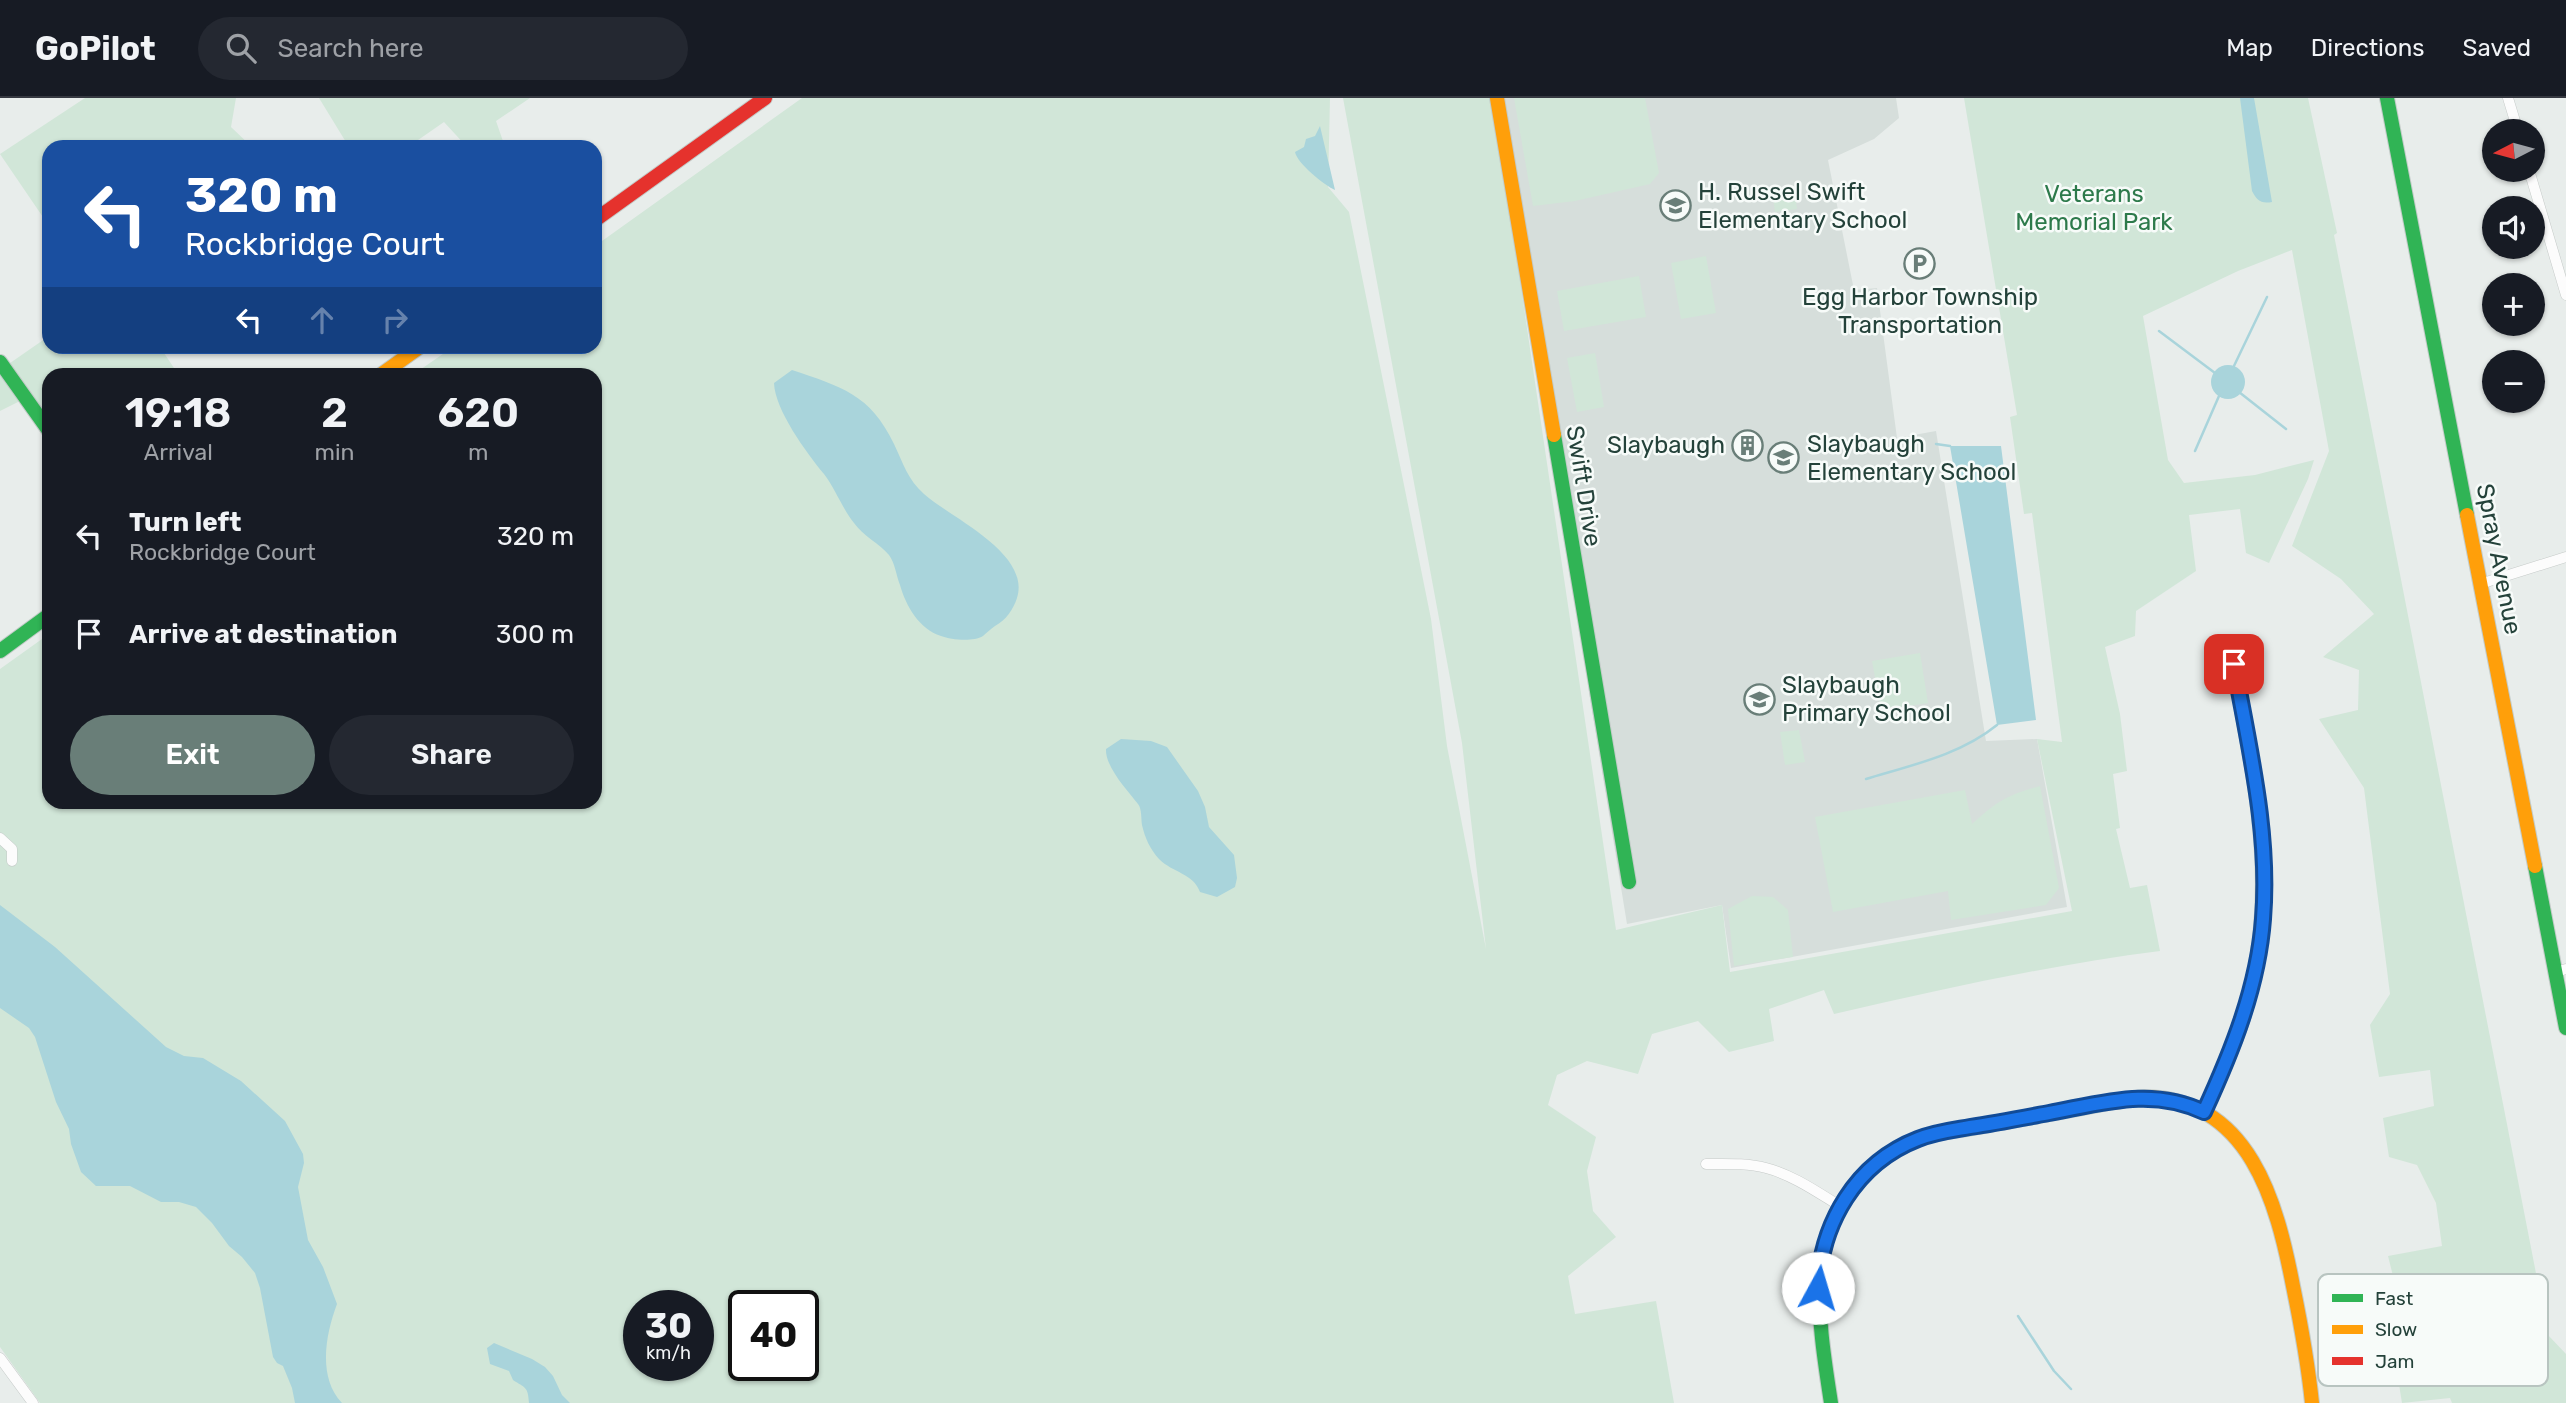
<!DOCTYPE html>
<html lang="en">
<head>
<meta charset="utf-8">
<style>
  body { margin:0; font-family:Rubik,sans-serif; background:#242831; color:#f1f3f6; height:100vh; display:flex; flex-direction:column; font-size:26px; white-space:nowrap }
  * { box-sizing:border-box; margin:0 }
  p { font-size:23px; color:#9ea1a6 }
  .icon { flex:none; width:38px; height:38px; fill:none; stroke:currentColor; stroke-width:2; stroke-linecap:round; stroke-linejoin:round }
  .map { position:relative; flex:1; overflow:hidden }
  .sheet { position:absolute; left:42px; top:270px; width:560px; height:441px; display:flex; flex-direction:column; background:#171b24; border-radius:21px; box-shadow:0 2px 5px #0004 }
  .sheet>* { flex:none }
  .hud { position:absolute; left:42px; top:42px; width:560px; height:214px; border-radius:21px; box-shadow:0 2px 5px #0004; background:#1a4fa0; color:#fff; overflow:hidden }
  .needle { width:46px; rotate:264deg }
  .tools { position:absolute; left:2482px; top:21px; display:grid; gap:14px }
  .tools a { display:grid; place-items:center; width:63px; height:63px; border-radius:50%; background:#171b24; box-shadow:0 2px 5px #0004; font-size:35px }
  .speed { position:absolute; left:623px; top:1192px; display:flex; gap:14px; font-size:35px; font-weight:700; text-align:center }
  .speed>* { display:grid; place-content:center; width:91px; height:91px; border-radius:50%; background:#171b24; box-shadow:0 2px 5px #0004; line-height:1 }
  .speed small { font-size:18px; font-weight:400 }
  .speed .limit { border:4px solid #111; border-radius:10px; background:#fff; color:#111 }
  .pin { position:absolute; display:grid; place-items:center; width:60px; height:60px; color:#fff; margin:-30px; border-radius:14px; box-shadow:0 4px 10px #0006 }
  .me { position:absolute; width:77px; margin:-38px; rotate:6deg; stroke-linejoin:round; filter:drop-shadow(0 0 5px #0008) }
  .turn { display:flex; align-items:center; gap:24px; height:147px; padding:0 28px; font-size:32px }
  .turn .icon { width:91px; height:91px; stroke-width:2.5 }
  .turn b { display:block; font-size:49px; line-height:60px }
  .lanes { display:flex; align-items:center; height:66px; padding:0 28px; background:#0003; justify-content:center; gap:35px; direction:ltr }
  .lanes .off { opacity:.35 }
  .eta { display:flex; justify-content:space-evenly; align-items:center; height:119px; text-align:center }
  .eta b { font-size:42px; font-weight:600; line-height:49px }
  .button { display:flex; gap:14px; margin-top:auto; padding:14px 28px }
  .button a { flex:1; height:80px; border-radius:42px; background:#697e78; color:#fff; font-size:28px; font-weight:600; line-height:80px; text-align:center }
  .button a+a { background:#242831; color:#f1f3f6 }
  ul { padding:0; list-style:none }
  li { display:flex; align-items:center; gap:21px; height:98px; padding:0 28px }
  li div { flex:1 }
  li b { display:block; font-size:26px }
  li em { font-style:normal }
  header { display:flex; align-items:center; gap:42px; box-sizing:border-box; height:98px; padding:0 35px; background:#171b24; border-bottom:2px solid #363941 }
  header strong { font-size:33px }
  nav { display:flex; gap:38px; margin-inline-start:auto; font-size:24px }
  .search { width:490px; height:63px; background:#242831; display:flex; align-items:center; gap:18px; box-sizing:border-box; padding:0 24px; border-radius:38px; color:#9ea1a6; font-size:26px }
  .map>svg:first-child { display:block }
</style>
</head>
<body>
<header>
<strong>GoPilot</strong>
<div class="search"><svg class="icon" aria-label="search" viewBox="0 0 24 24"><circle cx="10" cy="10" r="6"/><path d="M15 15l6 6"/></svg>Search here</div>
<nav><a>Map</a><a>Directions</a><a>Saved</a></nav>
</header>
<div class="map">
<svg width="2566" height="1305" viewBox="0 0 2566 1305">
  <rect width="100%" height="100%" fill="#e8edeb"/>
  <path fill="#d6dedb" d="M1497 0H1896L1899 20 1874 41 1828 62 1854 192 1877 190 1897 340 1936 333 1986 643 2037 641 2067 809 1731 870 1722 807 1627 826 1589 594 1586 538Z"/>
  <path fill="#d1e6d8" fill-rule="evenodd" d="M85 0H236L231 29 252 49H49V128L0 56Z
    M319 0H530L496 23 505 49H467L444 24 408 49H349Z
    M802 0H1330L1328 89 1349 114 1431 521 1447 648 1486 851 1462 645 1343 0H1493L1616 832 1722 807 1730 874 2072 813 2037 641 2062 644 2032 415 2024 416 2010 319 2017 317 1964 0H2308L2337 135 2334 137 2548 1237 2566 1256V1305H2452L2450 1300 2402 1305 2392 1243 2409 1242 2388 1158 2442 1148 2436 1105 2417 1067 2389 1059 2383 1020 2434 1008 2430 972 2379 979 2370 927 2390 896 2364 690 2319 621 2358 612 2359 572 2323 559 2374 516 2341 481 2292 448 2329 353 2292 152 2238 173 2143 218 2168 362 2184 385 2255 377 2314 362 2308 381 2269 465 2246 455 2240 411 2189 417 2196 473 2136 513 2135 538 2105 549 2120 616 2127 673 2113 676 2120 730 2116 731 2130 790 2147 787 2160 853C2050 867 1942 891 1834 916L1824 892 1769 911 1774 943 1729 954 1698 923 1652 936 1638 976 1587 963 1557 977 1548 1007 1596 1039 1587 1073 1593 1113 1616 1139 1568 1178 1575 1216 1656 1203 1674 1305H40L0 1249V571L49 536V704H595V276H414L453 249 595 248V148ZM639 1208H698V1267H639ZM744 1208H803V1267H744Z
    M1514 0H1645L1659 75 1650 86 1575 103 1533 108Z
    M1794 88 1797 111 1775 114 1772 91Z
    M1706 158 1716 215 1681 221 1671 165Z
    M1639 178 1646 219 1564 233 1557 193Z
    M49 238V248L160 249 178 276H49V332L26 300 0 313V272Z
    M1595 255 1604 309 1577 314 1567 260Z
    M1920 555 1928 605 1881 612 1872 563Z
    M1799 632 1805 664 1785 667 1780 634Z
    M2040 688 2059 790 2046 807 1951 822 1948 793 1833 814 1815 719 1965 692 1972 726C1997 703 2007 697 2040 688Z
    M1752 798 1773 799 1788 812 1793 859 1734 868 1728 811Z"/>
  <path fill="#a9d4db" d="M2240 0H2254L2272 104C2260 106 2257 102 2252 93Z
    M1320 28 1335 92C1324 87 1297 65 1295 54L1304 49 1306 41 1315 38Z
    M2211 284a17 17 0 1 1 34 0a17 17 0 1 1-34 0Z
    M792 272C842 289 870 296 894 346 903 365 908 382 924 396 951 420 1031 455 1017 500 1013 512 1006 522 995 528 991 531 987 534 983 538 973 544 952 542 941 538 919 531 906 508 900 487 896 477 895 465 889 457 879 445 863 438 854 425 842 410 835 390 824 376 806 354 775 312 774 285Z
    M1950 348H2001L2036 622 1997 627Z
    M1121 641 1151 643 1167 649 1198 693 1205 709 1209 729 1234 757 1237 780 1235 789 1217 799 1200 794C1193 775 1173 775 1159 761 1150 751 1145 740 1142 727 1141 721 1142 711 1138 706 1128 693 1105 669 1106 651Z
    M0 807 55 849 166 949 184 958 203 960 241 983 285 1023 303 1056 304 1065 298 1089 308 1142 323 1169 337 1206C326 1235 317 1279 342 1305H295L292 1290 283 1268 277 1265 273 1259 260 1190 255 1175 242 1159 229 1148 212 1125 196 1109 179 1104H161L130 1088H96L81 1074 71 1046 69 1031 56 1004 35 939 29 930 0 910Z
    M494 1245 532 1261 545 1269 553 1278 562 1297 570 1305H529C528 1288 525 1290 513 1282L509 1273 490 1266 487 1250Z"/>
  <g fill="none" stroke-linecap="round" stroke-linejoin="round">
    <path stroke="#a9d4db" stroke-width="2.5" d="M2159 233 2215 275
      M2233 270 2267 199
      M2239 294 2286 331
      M1936 346 1950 348
      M2195 353 2219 298
      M1866 681C1912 667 1960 657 1997 627
      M2018 1218 2054 1273 2071 1291"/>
    <defs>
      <path id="street" d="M2508 0 2518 33
        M2529 72 2566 197
        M2480 486 2566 459
        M0 740 12 751V763
        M2555 874 2566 871
        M1706 1066C1726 1066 1747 1065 1766 1070 1793 1077 1817 1094 1840 1108
        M0 1260 33 1305"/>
      <path id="fast" d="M2387 0 2467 417
        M0 264 49 333
        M1554 337 1629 784
        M0 553 49 517
        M2535 768 2566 930
        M1831 1305C1819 1226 1802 1135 1867 1075 1882 1061 1901 1047 1920 1040 1938 1034 1959 1033 1978 1029 2023 1021 2068 1013 2114 1004"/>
      <path id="slow" d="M1497 0 1554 337
        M382 276 421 248
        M2467 417 2535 768
        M2114 1004C2124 1003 2135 999 2145 999 2250 1001 2277 1105 2293 1188 2301 1227 2308 1266 2312 1305
        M2204 1014C2221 977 2239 939 2249 899 2269 822 2265 746 2252 669"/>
      <path id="jam" d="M595 122 765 0
        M2234 566 2252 669"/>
    </defs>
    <use href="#street" stroke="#c5cac8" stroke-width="11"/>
    <use href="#fast" stroke="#c3cbc8" stroke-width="16"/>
    <use href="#slow" stroke="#c3cbc8" stroke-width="16"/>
    <use href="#jam" stroke="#c3cbc8" stroke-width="16"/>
    <use href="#street" stroke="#fcfcfc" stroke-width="10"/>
    <use href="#fast" stroke="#30b455" stroke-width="14"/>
    <use href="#slow" stroke="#ff9f0a" stroke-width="14"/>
    <use href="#jam" stroke="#e5322d" stroke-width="14"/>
  </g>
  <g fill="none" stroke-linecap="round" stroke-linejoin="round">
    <defs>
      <path id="route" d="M1818 1190C1821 1125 1856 1065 1918 1041 1935 1034 1953 1032 1970 1029 1996 1025 2022 1020 2049 1015 2103 1005 2152 989 2204 1014 2232 953 2258 889 2263 821 2270 735 2249 650 2234 566"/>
    </defs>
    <use href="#route" stroke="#114b97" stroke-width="18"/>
    <use href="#route" stroke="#1a73e8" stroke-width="12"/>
  </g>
  <defs>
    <symbol id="school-ring" viewBox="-11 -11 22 22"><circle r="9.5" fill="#f7fbf9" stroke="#697e78" stroke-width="1.5"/><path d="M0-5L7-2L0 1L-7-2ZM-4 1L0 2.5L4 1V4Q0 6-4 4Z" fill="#697e78"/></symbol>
    <symbol id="parking-ring" viewBox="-11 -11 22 22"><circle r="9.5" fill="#f7fbf9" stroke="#697e78" stroke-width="1.5"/><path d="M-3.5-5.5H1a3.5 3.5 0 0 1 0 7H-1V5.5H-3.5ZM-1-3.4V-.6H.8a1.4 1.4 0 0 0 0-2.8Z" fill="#697e78"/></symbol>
    <symbol id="building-ring" viewBox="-11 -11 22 22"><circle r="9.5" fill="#f7fbf9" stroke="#697e78" stroke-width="1.5"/><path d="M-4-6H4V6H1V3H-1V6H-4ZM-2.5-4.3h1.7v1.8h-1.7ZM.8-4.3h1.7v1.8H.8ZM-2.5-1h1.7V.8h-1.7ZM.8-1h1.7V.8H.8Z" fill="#697e78"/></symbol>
  </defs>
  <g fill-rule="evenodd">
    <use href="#school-ring" x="1658" y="90" width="35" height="35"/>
    <use href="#parking-ring" x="1902" y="148" width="35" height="35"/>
    <use href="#building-ring" x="1730" y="330" width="35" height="35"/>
    <use href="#school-ring" x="1766" y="342" width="35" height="35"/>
    <use href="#school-ring" x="1742" y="584" width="35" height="35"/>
  </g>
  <g text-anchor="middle" stroke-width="5" stroke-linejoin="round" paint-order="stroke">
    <g font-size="24" fill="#24423a" stroke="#f7fbf9" text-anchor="start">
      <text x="1698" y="102">H. Russel Swift<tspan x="1698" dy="28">Elementary School</tspan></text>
      <text x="1920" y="207" text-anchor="middle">Egg Harbor Township<tspan x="1920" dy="28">Transportation</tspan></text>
      <text x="1807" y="354">Slaybaugh<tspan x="1807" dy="28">Elementary School</tspan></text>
      <text x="1725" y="355" text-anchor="end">Slaybaugh</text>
      <text x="1782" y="595">Slaybaugh<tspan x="1782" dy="28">Primary School</tspan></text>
    </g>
    <g font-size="24" fill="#2d7a4b" stroke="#f7fbf9">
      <text x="2094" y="104">Veterans<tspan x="2094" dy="28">Memorial Park</tspan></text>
    </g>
    <g font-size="24" fill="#24423a" stroke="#f7fbf9">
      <text transform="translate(1584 388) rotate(81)" y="8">Swift Drive</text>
      <text transform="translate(2499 461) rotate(79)" y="8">Spray Avenue</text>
    </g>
  </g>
  <rect x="2318" y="1176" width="230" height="112" rx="10" fill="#f7fbf9" stroke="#b8c4c0" stroke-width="2"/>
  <rect x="2332" y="1196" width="31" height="8" fill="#30b455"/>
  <rect x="2332" y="1227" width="31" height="9" fill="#ff9f0a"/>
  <rect x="2332" y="1259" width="31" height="8" fill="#e5322d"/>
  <g font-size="19" fill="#24423a">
    <text x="2375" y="1207">Fast</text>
    <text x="2375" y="1238">Slow</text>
    <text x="2375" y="1270">Jam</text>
  </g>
</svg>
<div class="tools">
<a><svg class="needle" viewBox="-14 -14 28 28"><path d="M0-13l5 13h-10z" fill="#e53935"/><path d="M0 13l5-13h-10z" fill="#9ea1a6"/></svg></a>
<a><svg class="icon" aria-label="sound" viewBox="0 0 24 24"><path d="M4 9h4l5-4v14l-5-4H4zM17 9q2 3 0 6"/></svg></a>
<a>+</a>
<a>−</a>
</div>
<div class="speed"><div>30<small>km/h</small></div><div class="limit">40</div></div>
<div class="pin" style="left:2234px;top:566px;background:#d93025"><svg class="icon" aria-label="arrive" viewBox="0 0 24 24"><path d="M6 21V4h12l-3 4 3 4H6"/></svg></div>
<svg class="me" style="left:1818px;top:1190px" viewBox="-20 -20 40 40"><circle r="19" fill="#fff"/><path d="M0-13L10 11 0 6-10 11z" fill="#1a73e8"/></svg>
<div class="hud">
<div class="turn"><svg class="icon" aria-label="left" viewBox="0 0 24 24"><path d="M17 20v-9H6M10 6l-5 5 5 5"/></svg><div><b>320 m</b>Rockbridge Court</div></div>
<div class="lanes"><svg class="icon" aria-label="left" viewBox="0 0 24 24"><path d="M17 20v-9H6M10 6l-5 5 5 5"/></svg><svg class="icon off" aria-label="ahead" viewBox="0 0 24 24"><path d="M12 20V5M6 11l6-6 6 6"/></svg><svg class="icon off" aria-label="right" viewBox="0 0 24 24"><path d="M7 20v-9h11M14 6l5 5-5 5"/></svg></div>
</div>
<section class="sheet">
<div class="eta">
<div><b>19:18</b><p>Arrival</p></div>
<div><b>2</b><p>min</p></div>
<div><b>620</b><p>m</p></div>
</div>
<ul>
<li><svg class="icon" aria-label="left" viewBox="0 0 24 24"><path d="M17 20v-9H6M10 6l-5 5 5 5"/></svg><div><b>Turn left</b><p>Rockbridge Court</p></div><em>320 m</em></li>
<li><svg class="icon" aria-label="arrive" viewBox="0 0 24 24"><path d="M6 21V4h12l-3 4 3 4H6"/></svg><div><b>Arrive at destination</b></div><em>300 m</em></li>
</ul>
<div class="button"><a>Exit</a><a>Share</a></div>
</section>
</div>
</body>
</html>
